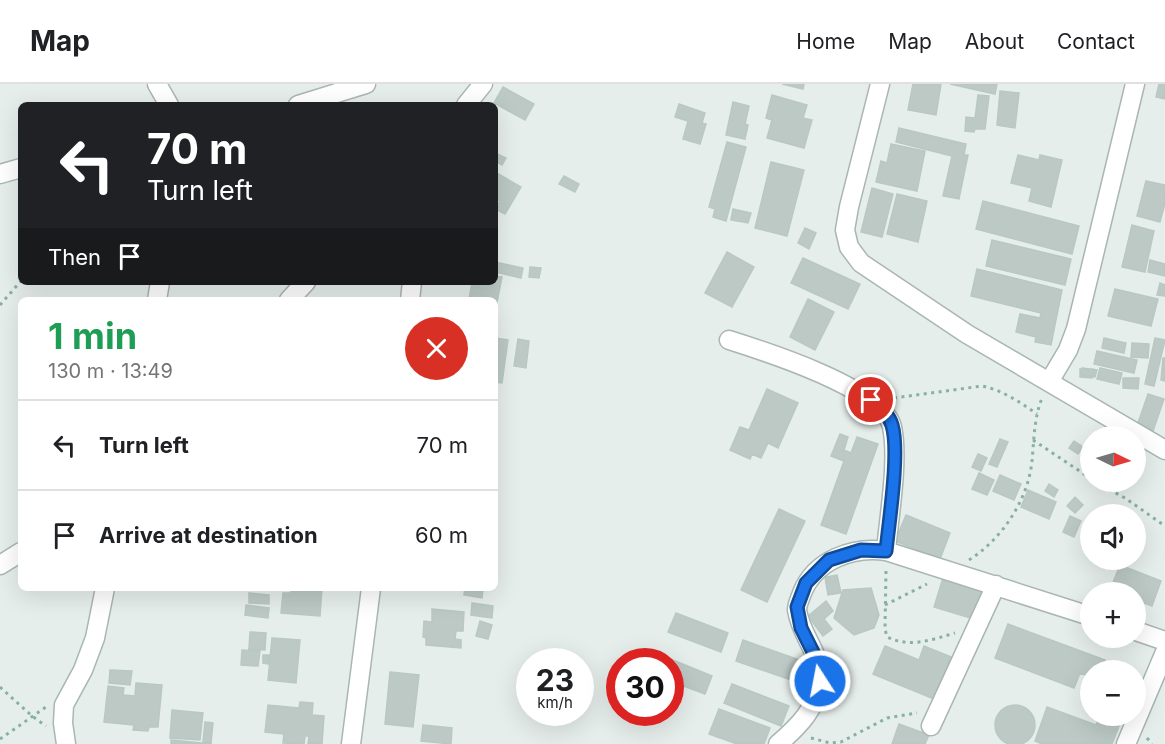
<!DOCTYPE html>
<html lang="en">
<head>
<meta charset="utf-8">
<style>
  body { margin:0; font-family:Inter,sans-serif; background:#f6f6f6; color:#202124; height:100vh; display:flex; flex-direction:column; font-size:22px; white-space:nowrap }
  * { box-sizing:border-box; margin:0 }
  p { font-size:20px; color:#757577 }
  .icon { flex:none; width:33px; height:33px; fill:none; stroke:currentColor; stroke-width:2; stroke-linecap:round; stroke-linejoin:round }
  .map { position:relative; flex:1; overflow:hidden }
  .panel { position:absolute; left:18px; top:213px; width:480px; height:294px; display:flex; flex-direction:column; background:#fff; border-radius:9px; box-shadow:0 6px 24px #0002 }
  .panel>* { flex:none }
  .hud { position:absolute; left:18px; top:18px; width:480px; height:183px; border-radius:9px; box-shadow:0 6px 24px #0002; background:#202124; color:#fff; overflow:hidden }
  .needle { width:39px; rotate:95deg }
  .tools { position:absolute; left:1080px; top:342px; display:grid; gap:12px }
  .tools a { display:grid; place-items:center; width:66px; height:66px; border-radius:50%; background:#fff; box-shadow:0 6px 24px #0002; font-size:30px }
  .speed { position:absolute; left:516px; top:564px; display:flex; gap:12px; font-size:30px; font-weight:700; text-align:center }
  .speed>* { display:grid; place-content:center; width:78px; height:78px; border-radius:50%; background:#fff; box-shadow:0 6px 24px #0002; line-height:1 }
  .speed small { font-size:15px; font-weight:400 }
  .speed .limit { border:9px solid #d22; background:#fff; color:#111 }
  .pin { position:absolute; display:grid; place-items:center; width:51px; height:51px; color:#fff; margin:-26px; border:3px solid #fff; border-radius:50%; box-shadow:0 2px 6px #0007 }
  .me { position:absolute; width:66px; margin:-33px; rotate:349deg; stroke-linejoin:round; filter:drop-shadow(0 0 4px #0008) }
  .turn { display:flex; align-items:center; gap:21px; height:126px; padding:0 30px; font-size:27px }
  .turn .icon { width:78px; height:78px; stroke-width:2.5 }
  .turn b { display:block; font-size:42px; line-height:51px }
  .then { display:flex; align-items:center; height:57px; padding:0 30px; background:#0003; gap:12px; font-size:22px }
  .round { display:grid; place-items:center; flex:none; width:63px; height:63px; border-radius:32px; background:#f6f6f6 }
  .overview { display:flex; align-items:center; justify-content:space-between; height:102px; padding:0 30px }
  h1 { font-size:36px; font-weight:700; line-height:45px; color:#1e9e55 }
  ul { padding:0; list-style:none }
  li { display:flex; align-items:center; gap:18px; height:90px; padding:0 30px; border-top:2px solid #e0e0e0 }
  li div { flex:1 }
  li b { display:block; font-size:22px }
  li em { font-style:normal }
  header { display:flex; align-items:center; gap:36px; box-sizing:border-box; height:84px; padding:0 30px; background:#fff; border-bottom:2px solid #e0e0e0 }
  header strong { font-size:28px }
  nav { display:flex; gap:33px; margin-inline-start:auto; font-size:21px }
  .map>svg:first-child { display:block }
</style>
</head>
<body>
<header>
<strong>Map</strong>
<nav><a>Home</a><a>Map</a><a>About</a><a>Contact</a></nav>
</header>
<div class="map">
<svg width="1165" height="660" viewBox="0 0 1165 660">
  <rect width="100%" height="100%" fill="#e6eeeb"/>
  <path fill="#bcc9c5" stroke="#b9c8c3" stroke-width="1.5" d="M782 0H804L803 5Z
    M913 0H941L936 31 908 26Z
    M950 0H997L995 10Z
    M1159 0H1165V15L1156 13Z
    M503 3 534 20 525 36 494 19Z
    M1000 7 1019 9 1015 44 997 41Z
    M772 11 807 21 803 34 812 36 804 64 767 54 772 36 766 34Z
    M978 11 989 12 985 45H975L974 48 965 47 966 33 975 34Z
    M733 18 749 22 745 40 748 41 745 55 726 51Z
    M679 20 705 29 702 39 706 40 700 60 683 55 688 37 675 33Z
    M899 44 966 60 964 71H968L959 115 943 112 952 72 896 58Z
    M727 58 746 63 726 137 713 133 715 125 709 123Z
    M891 60 925 67 917 107 876 98 881 77 887 79Z
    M495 69 506 74 502 81 495 77Z
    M1018 71 1039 76 1040 71 1062 76 1051 123 1029 117 1032 104 1011 99Z
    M771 78 804 86 787 152 755 144Z
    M495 88 521 103 505 130 495 125 500 117 495 114Z
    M564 92 579 100 575 108 559 100Z
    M1146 97 1165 101V119L1160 138 1137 132Z
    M872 104 893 110 882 153 861 148Z
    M897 110 927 117 918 158 887 150Z
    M983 117 1079 142 1072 170 976 145Z
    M733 125 751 129 748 139 731 136Z
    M1132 141 1154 147 1145 188 1122 183Z
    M805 144 816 149 809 165 798 159Z
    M992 156 1071 175 1065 201 986 182Z
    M727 168 754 183 732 223 705 209Z
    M803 174 860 200 848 225 791 199Z
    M1150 176 1165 180V192L1148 188Z
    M495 178 523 184 521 194 495 188Z
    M530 183 541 184 539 194 529 193Z
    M977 185 1062 206 1051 261 1035 258 1036 253 1016 248 1020 230 1040 234 1041 229 971 212Z
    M495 192 502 193 495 228V216H469L472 198H495Z
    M1160 199 1165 201V212L1157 211Z
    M1115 205 1158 215 1151 242 1108 232Z
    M808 215 834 228 815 266 790 253Z
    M495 254 508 256 502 299 495 298Z
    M1104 254 1126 259 1124 269 1102 264Z
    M1155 254 1165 256 1154 302 1145 300Z
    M518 255 529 257 526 284 514 282Z
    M1132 259 1149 260 1148 274 1131 273Z
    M1097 267 1137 276 1134 289 1094 280Z
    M1163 274H1165V297L1161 296Z
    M1082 284 1097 286 1095 293 1081 291Z
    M1100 284 1122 289 1119 300 1097 295Z
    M1080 285H1093L1092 294 1080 293Z
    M1123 294H1139L1138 305 1123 304Z
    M767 305 798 319 778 364 768 359 761 374 752 370 750 375 730 366 740 343 749 346Z
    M1148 310 1164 315 1153 347 1137 342Z
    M840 350 848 353 844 366 851 369 857 353 878 360 846 450 821 441 844 377 831 372Z
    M1000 355 1008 358 997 383 989 380Z
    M1089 356 1090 357V368L1085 366Z
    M1074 357 1083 363 1078 370 1069 364Z
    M978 370 987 374 981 387 972 383Z
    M979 389 994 396 987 411 972 405Z
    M1000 391 1021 400 1014 416 993 407Z
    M1049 400 1058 406 1054 413 1045 407Z
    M1028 406 1056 418 1049 435 1021 423Z
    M1075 413 1083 421 1075 429 1067 422Z
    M779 425 805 437 767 518 741 506Z
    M906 431 950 449 940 475 895 457Z
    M1070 432 1081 437 1074 453 1063 448Z
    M1090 439V458L1082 453Z
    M1120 481 1161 497 1152 522 1136 516V508H1117L1110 506Z
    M837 491 841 509 828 511 825 493Z
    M943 494 983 508 974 535 934 523Z
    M291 504H322L320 532 281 529 283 509H291Z
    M465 504H483L482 514 464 511Z
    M871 504 879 531 874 544 854 551 834 534 843 506Z
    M249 509 269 511V520L249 519Z
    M826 517 833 527 824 535 832 545 823 552 808 532Z
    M472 519 493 522 492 534 471 531Z
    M246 521 269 524 268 534 245 531Z
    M432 525 464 528 463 547H456L455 555 461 556V564L426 561V554L423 553 424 537 432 538Z
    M676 529 728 549 721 568 668 548Z
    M480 537 492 541 488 555 476 552Z
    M1008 540 1105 576 1102 586H1090V593L1080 589 1074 604 995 574Z
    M250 548 266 549 265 566 249 565Z
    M272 554 300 556 296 599 268 596Z
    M743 556 805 578 797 598 736 577Z
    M885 562 919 576 924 562 951 573 934 615 873 590Z
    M242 566 260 567 258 582 241 581Z
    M658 570 712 592 705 610 670 597V578H655Z
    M263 571H269V580L263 579Z
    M110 586 132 587 130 601 109 599Z
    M390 588 419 591 413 643 385 640Z
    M136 599 162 601 158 643H149L148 647 133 646 134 641 104 638 108 602 124 604 123 611 135 612Z
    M732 600 789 622 781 642 724 619Z
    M300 618 313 619 312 631 324 632 322 660H308L309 652H305L304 660 283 659 284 650 265 648 268 621 299 624Z
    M995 641a20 20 0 1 1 40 0a20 20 0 1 1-40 0Z
    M1047 623 1096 641 1100 632H1123L1112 660H1042L1035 657Z
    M719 625 770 644 764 660H737L709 650Z
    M172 626 203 629 200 656 170 654Z
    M205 638 213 639 211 659 203 658Z
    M899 640 929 651 925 660H892Z
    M423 641 452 644 451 660 421 657Z
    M171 656 212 660H171Z"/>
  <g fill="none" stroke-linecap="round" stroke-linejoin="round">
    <defs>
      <path id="minor" d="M157 0 169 21
        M880 0 849 123 845 146 849 163 861 179 967 250 1165 366
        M298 21 366 0
        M466 21 483 0
        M0 90 21 84
        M157 216 160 198
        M289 216 306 198
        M410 216 412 198
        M729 256C764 267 884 305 892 343 899 376 889 432 886 467
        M1049 298 1068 266 1076 245 1135 0
        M0 481 21 468
        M1136 547 1165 557
        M931 642 996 501
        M66 660 63 639 64 621 83 586 95 554 105 504
        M351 660 371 504
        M778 660C798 643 818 623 820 596 821 568 801 553 797 526 797 520 800 515 802 509 815 476 853 462 886 467L1090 532
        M1126 660 1165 568"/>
    </defs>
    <use href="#minor" stroke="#a9b6b3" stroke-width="21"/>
    <path stroke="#89b0a6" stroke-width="3" stroke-dasharray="3 4.5" stroke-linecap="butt" d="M0 221 21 197
      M894 314 982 302C1002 306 1020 318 1037 330
      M1033 356 1090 394
      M1096 398 1125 414 1165 442
      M969 476C1002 455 1028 416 1032 377 1034 356 1034 334 1042 314
      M886 487 885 545 887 553C911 564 931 556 955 549
      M885 521 927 500
      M0 603 32 632 46 642
      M811 654 830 659 841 658 887 634 917 629
      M1147 654 1152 660
      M0 655 46 623"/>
    <use href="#minor" stroke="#fff" stroke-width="18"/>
  </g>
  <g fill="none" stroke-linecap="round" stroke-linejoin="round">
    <defs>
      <path id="route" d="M820 597 819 580 801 544 797 523 806 499 829 476 861 466 886 467C889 437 900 368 892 341 889 330 879 323 871 316"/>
    </defs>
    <use href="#route" stroke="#114b97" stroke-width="15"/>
    <use href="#route" stroke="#1a73e8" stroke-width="10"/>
  </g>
</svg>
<div class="tools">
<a><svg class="needle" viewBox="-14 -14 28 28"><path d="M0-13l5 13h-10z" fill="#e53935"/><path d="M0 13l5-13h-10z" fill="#757577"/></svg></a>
<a><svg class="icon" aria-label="sound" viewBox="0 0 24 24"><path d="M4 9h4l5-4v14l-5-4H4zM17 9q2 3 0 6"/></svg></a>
<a>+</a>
<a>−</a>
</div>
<div class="speed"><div>23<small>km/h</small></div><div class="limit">30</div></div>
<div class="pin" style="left:871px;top:316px;background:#d93025"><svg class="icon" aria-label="arrive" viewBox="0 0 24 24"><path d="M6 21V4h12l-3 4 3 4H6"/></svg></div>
<svg class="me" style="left:820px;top:597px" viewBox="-20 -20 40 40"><circle r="17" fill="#1a73e8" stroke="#fff" stroke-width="3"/><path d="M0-11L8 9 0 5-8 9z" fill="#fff"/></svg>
<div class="hud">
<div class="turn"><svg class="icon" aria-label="left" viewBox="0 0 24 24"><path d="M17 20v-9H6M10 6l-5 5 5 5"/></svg><div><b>70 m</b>Turn left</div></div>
<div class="then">Then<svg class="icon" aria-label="arrive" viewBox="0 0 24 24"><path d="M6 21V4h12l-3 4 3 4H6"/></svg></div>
</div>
<section class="panel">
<div class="overview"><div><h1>1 min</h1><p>130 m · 13:49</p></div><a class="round" style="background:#d93025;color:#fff"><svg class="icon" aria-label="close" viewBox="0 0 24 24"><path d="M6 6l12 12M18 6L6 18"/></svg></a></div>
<ul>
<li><svg class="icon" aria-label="left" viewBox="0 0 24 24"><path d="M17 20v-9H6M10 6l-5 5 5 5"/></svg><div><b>Turn left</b></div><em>70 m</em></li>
<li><svg class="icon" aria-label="arrive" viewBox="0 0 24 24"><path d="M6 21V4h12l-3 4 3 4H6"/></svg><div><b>Arrive at destination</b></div><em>60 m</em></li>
</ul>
</section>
</div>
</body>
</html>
